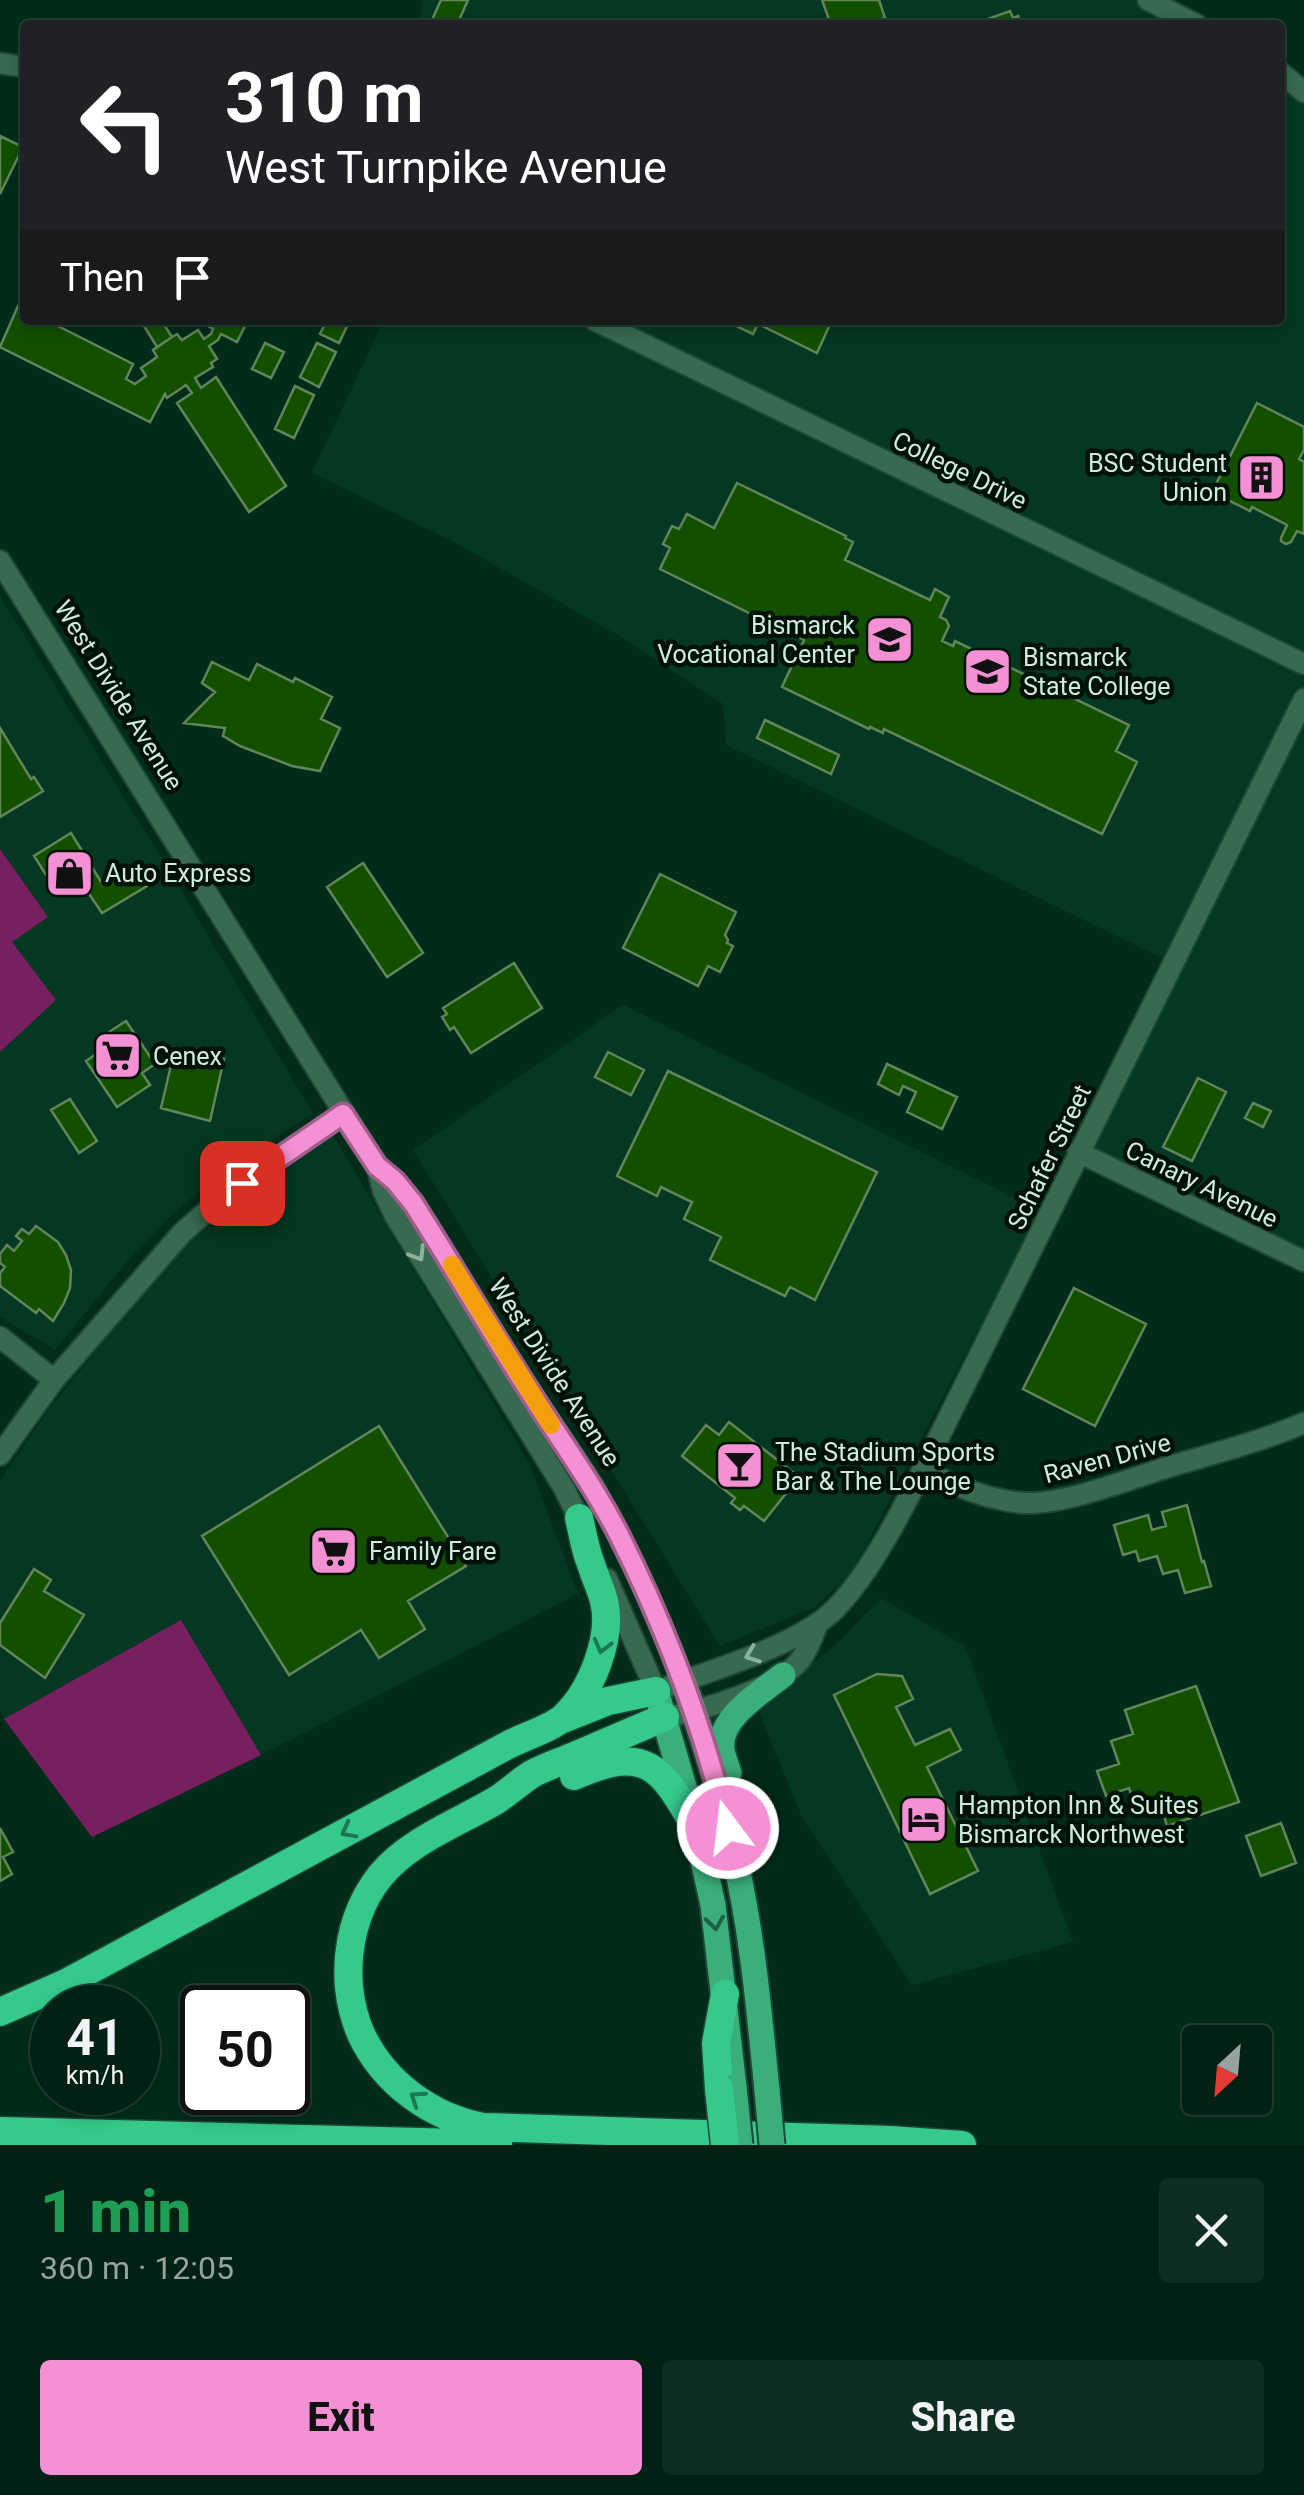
<!DOCTYPE html>
<html lang="en">
<head>
<meta charset="utf-8">
<style>
  body { margin:0; font-family:Roboto,sans-serif; background:#0f2e22; color:#f1f3f6; height:100vh; display:flex; flex-direction:column; font-size:38px; white-space:nowrap }
  * { box-sizing:border-box; margin:0 }
  p { font-size:32px; color:#96a3a0 }
  .icon { flex:none; width:55px; height:55px; fill:none; stroke:currentColor; stroke-width:2; stroke-linecap:round; stroke-linejoin:round }
  .map { position:relative; height:2145px; overflow:hidden }
  .sheet { display:flex; flex-direction:column; background:#012114; flex:1 }
  .sheet>* { flex:none }
  .top-card { position:absolute; left:20px; top:20px; width:1265px; height:305px; border-radius:10px; box-shadow:0 5px 15px #0003,0 0 0 2px #233e34; background:#202124; color:#fff; overflow:hidden }
  .needle { width:65px; rotate:206deg }
  .controls { position:absolute; left:1182px; top:2025px; display:grid; gap:20px }
  .controls a { display:grid; place-items:center; width:90px; height:90px; border-radius:10px; background:#012114; box-shadow:0 5px 15px #0003,0 0 0 2px #233e34; font-size:50px }
  .speed { position:absolute; left:30px; top:1985px; display:flex; gap:20px; font-size:50px; font-weight:700; text-align:center }
  .speed>* { display:grid; place-content:center; width:130px; height:130px; border-radius:50%; background:#012114; box-shadow:0 5px 15px #0003,0 0 0 2px #233e34; line-height:1 }
  .speed small { font-size:25px; font-weight:400 }
  .speed .limit { border:5px solid #111; border-radius:15px; background:#fff; color:#111 }
  .pin { position:absolute; display:grid; place-items:center; width:85px; height:85px; color:#fff; margin:-42px; border-radius:20px; box-shadow:0 5px 15px #0006 }
  .me { position:absolute; width:110px; margin:-55px; rotate:345deg; stroke-linejoin:round; filter:drop-shadow(0 0 8px #0008) }
  .turn { display:flex; align-items:center; gap:35px; height:210px; padding:0 40px; font-size:45px }
  .turn .icon { width:130px; height:130px; stroke-width:2.5 }
  .turn b { display:block; font-size:70px; line-height:85px }
  .then { display:flex; align-items:center; height:95px; padding:0 40px; background:#0003; gap:20px; font-size:38px }
  .round { display:grid; place-items:center; flex:none; width:105px; height:105px; border-radius:10px; background:#0f2e22 }
  .head { display:flex; align-items:center; justify-content:space-between; height:170px; padding:0 40px }
  h1 { font-size:60px; font-weight:800; line-height:75px; color:#1e9e55 }
  .button { display:flex; gap:20px; margin-top:auto; padding:20px 40px }
  .button a { flex:1; height:115px; border-radius:10px; background:#f491d4; color:#111; font-size:40px; font-weight:800; line-height:115px; text-align:center }
  .button a+a { background:#0f2e22; color:#f1f3f6 }
  .map>svg:first-child { display:block }
</style>
</head>
<body>
<div class="map">
<svg width="1304" height="2145" viewBox="0 0 1304 2145">
  <rect width="100%" height="100%" fill="#012c1a"/>
  <path fill="#043822" d="M422 0H1148L1197 25H419Z
    M1280 72 1304 92V1261L1079 1152 1172 963 726 745 723 704 623 638 454 542 312 473 384 320H1280Z
    M0 596 189 903 313 1114 233 1163 175 1212 134 1253 55 1350 0 1317V1052L55 1000 11 942 48 917 0 849Z
    M623 1005 1040 1210 859 1559 846 1578 815 1607 720 1646 413 1150Z
    M333 1135 529 1463 578 1594 261 1755 181 1620 4 1719 0 1712V1480L52 1405 169 1262 206 1228Z
    M880 1598 965 1646 1073 1942 912 1985 802 1817 758 1709 841 1640Z"/>
  <path fill="#781f61" d="M0 849 48 917 12 942 56 1000 0 1052Z
    M181 1620 261 1755 92 1837 4 1719Z"/>
  <path fill="#125000" stroke="#63855c" stroke-width="2.5" d="M441 0H468L457 25H442L432 20Z
    M822 0H879L885 18 873 22 874 25H831Z
    M1010 11 1013 18 1018 16 1021 25H987L985 20Z
    M0 136 23 147 0 194Z
    M18 306 25 310V320H46L133 364 126 379 135 384 146 376 141 368 157 357 153 350 172 337 177 334 182 340 198 330 204 339 211 334 213 329 198 320H248L237 342 221 334 218 340 209 346 217 359 211 363 213 367 195 378 201 388 216 377 286 486 249 512 177 403 192 393 186 385 167 398 165 394 150 422 0 347Z
    M154 320H161L172 337 157 347 144 326Z
    M327 320H350L339 343 320 334Z
    M741 320H832L817 353 758 324 753 334 738 327Z
    M265 343 284 352 271 378 252 369Z
    M317 343 336 352 319 387 300 377Z
    M295 386 314 395 294 438 275 429Z
    M1257 403 1304 427V450L1299 459 1304 462V534L1297 531 1291 542 1286 544 1281 541V538L1287 525 1252 507 1250 511 1212 492Z
    M737 483 846 536 845 538 853 542 845 560 930 600 935 589 949 597 940 617 946 620 949 626 942 641 953 646 955 641 1129 725 1116 751 1137 762 1102 834 884 729 883 733 870 727 869 729 782 687 804 640 660 569 670 548 663 544 672 526 679 529 687 514 714 528Z
    M212 662 249 680 257 664 293 682 295 678 332 697 321 719 340 728 320 771 292 766 240 746 223 736 225 728 184 723 215 692 202 683Z
    M765 720 839 755 831 774 757 738Z
    M0 728 31 779 34 777 43 791 0 817Z
    M71 833 103 885 134 865 147 886 102 913 79 879 57 892 34 856Z
    M363 863 423 953 387 977 327 887Z
    M660 874 736 912 725 935 728 940 727 943 733 946 720 972 708 966 698 986 623 948Z
    M514 963 542 1008 471 1053 454 1027 450 1030 442 1017 447 1014 443 1008Z
    M126 1021 155 1064 142 1073 150 1085 117 1107 86 1061 115 1041 109 1032Z
    M175 1048 224 1059 210 1121 161 1108Z
    M608 1052 644 1070 631 1095 595 1077Z
    M887 1064 957 1097 942 1129 907 1112 916 1092 903 1086 899 1095 878 1084Z
    M668 1071 877 1172 815 1300 790 1287 785 1296 710 1260 721 1237 684 1219 692 1202 661 1187 657 1196 617 1176Z
    M1198 1078 1226 1092 1192 1161 1163 1147Z
    M70 1099 97 1141 79 1153 51 1110Z
    M1253 1103 1271 1111 1263 1127 1245 1118Z
    M36 1226 58 1242 66 1255 71 1270 70 1288 64 1303 53 1321 39 1309 36 1313 0 1286V1273L5 1267 0 1263V1254L7 1245 14 1251 22 1241 16 1236 22 1229 29 1234Z
    M1074 1288 1146 1324 1095 1426 1023 1389Z
    M729 1422 799 1477 764 1521 744 1506 740 1510 731 1503 735 1498 682 1456 706 1425 719 1435Z
    M379 1426 466 1566 408 1601 425 1629 379 1658 361 1630 289 1675 202 1536Z
    M1187 1505 1202 1562 1204 1561 1211 1586 1185 1593 1178 1570 1163 1574 1157 1556 1139 1561 1136 1551 1123 1555 1114 1525 1148 1515 1152 1530 1166 1526 1162 1512Z
    M34 1569 51 1580 44 1591 84 1615 45 1678 0 1645V1623Z
    M877 1674 902 1676 913 1699 896 1707 915 1745 950 1729 961 1750 927 1767 978 1871 930 1894 834 1695Z
    M1196 1686 1239 1802 1167 1826 1160 1803 1137 1811 1129 1788 1106 1796 1097 1771 1119 1764 1111 1741 1133 1734 1125 1710Z
    M1281 1823 1296 1863 1261 1876 1246 1836Z
    M0 1828 13 1852 3 1857 12 1874 0 1881Z"/>
  <g fill="none" stroke-linecap="round" stroke-linejoin="round">
    <defs>
      <path id="minor" d="M1148 0 1197 25
        M0 63 25 67
        M1280 72 1304 92
        M594 320 1304 664
        M0 561 377 1166 383 1191 395 1216 564 1488 584 1530
        M1078 1152 1304 1261
        M377 1166 395 1181 413 1203 513 1366 593 1486 643 1584 683 1681
        M0 1337 54 1380
        M0 1455 54 1380 182 1233 224 1196 343 1114
        M922 1470C956 1486 987 1500 1024 1503 1062 1505 1128 1480 1165 1468 1211 1454 1260 1442 1304 1423
        M607 1579 656 1691C707 1671 800 1646 836 1608 873 1570 908 1499 932 1451L1304 699
        M665 1717C700 1711 780 1688 801 1659 809 1649 813 1634 818 1623"/>
      <path id="major" d="M683 1681C707 1746 727 1814 740 1882 754 1951 760 2020 767 2090
        M659 1701 696 1828 713 1905 734 2087
        M729 1773C727 1766 723 1757 722 1749 718 1717 762 1692 783 1675"/>
      <path id="highway" d="M665 1717C634 1730 604 1743 574 1756 560 1762 545 1767 532 1774 519 1782 508 1793 495 1801 462 1820 427 1834 397 1859 348 1900 336 1977 361 2034 384 2083 431 2117 483 2127L890 2140 962 2145
        M563 1719 608 1701 656 1691
        M574 1776C646 1744 661 1766 696 1828
        M0 2012 66 1983 508 1745C523 1737 552 1728 564 1717 591 1692 613 1637 604 1601 601 1589 595 1577 591 1564 585 1550 583 1534 579 1518
        M719 2089 716 2043 725 1994
        M0 2131 498 2144"/>
    </defs>
    <use href="#minor" stroke="#1e4735" stroke-width="24"/>
    <use href="#major" stroke="#1e4735" stroke-width="29"/>
    <use href="#highway" stroke="#1e4735" stroke-width="31"/>
    <use href="#minor" stroke="#376a50" stroke-width="20"/>
    <use href="#major" stroke="#3aaf7b" stroke-width="25"/>
    <use href="#highway" stroke="#35ca8c" stroke-width="28"/>
    <defs>
      <path id="major-bridge" d="M734 2087 740 2145
        M767 2090 772 2145"/>
      <path id="highway-bridge" d="M719 2089 725 2145"/>
    </defs>
    <use href="#major-bridge" stroke="#1e4735" stroke-width="29" stroke-linecap="butt"/>
    <use href="#highway-bridge" stroke="#1e4735" stroke-width="31" stroke-linecap="butt"/>
    <use href="#major-bridge" stroke="#3aaf7b" stroke-width="25"/>
    <use href="#highway-bridge" stroke="#35ca8c" stroke-width="28"/>
  </g>
  <defs><path id="oneway-chevron" d="M-2-3.5L2.5 0L-2 3.5" fill="none" stroke-width="1.6" stroke-linecap="round" stroke-linejoin="round" transform="scale(2.5)"/></defs>
  <g stroke="#8bb29d">
    <use href="#oneway-chevron" transform="translate(418 1254) rotate(58)"/>
    <use href="#oneway-chevron" transform="translate(752 1655) rotate(159)"/>
  </g>
  <g stroke="#1d7751">
    <use href="#oneway-chevron" transform="translate(602 1646) rotate(105)"/>
    <use href="#oneway-chevron" transform="translate(348 1831) rotate(152)"/>
    <use href="#oneway-chevron" transform="translate(417 2098) rotate(-145)"/>
  </g>
  <use stroke="#1d6042" href="#oneway-chevron" transform="translate(715 1923) rotate(82)"/>
  <g fill="none" stroke-linecap="round" stroke-linejoin="round">
    <defs>
      <path id="route" d="M242 1183 343 1114 377 1166 395 1181 413 1203C453 1266 490 1330 530 1392 560 1440 593 1484 619 1535 666 1628 703 1727 728 1828"/>
    </defs>
    <use href="#route" stroke="#9f5e8a" stroke-width="25"/>
    <use href="#route" stroke="#f491d4" stroke-width="18"/>
    <path stroke="#f59e0b" stroke-width="18" d="M452 1265 551 1425"/>
  </g>
  <defs>
    <symbol id="building-square" viewBox="-11 -11 22 22"><rect x="-9" y="-9" width="18" height="18" rx="4" fill="#f491d4" stroke="#001208"/><path d="M-4-6H4V6H1V3H-1V6H-4ZM-2.5-4.3h1.7v1.8h-1.7ZM.8-4.3h1.7v1.8H.8ZM-2.5-1h1.7V.8h-1.7ZM.8-1h1.7V.8H.8Z" fill="#111"/></symbol>
    <symbol id="school-square" viewBox="-11 -11 22 22"><rect x="-9" y="-9" width="18" height="18" rx="4" fill="#f491d4" stroke="#001208"/><path d="M0-5L7-2L0 1L-7-2ZM-4 1L0 2.5L4 1V4Q0 6-4 4Z" fill="#111"/></symbol>
    <symbol id="university-square" viewBox="-11 -11 22 22"><rect x="-9" y="-9" width="18" height="18" rx="4" fill="#f491d4" stroke="#001208"/><path d="M0-5L7-2L0 1L-7-2ZM-4 1L0 2.5L4 1V4Q0 6-4 4Z" fill="#111"/></symbol>
    <symbol id="shop-square" viewBox="-11 -11 22 22"><rect x="-9" y="-9" width="18" height="18" rx="4" fill="#f491d4" stroke="#001208"/><path d="M-5-2.5h2.3a2.7 3.5 0 0 1 5.4 0H5L5.5 6h-11ZM-1.5-2.5h3a1.5 2.3 0 0 0-3 0Z" fill="#111"/></symbol>
    <symbol id="supermarket-square" viewBox="-11 -11 22 22"><rect x="-9" y="-9" width="18" height="18" rx="4" fill="#f491d4" stroke="#001208"/><path d="M-6-5.5h2.5l.6 2H6L4.5 2H-2.5L-4.4-4H-6ZM-1.5 3.2a1.3 1.3 0 1 0 .1 0ZM3 3.2a1.3 1.3 0 1 0 .1 0Z" fill="#111"/></symbol>
    <symbol id="bar-square" viewBox="-11 -11 22 22"><rect x="-9" y="-9" width="18" height="18" rx="4" fill="#f491d4" stroke="#001208"/><path d="M-6-5H6L.8 .8V4.5H3.5V6h-7V4.5H-.8V.8Z" fill="#111"/></symbol>
    <symbol id="hotel-square" viewBox="-11 -11 22 22"><rect x="-9" y="-9" width="18" height="18" rx="4" fill="#f491d4" stroke="#001208"/><path d="M-6-4.5h1.5V1H6V5H4.5V3h-9V5H-6ZM-4 0a1.8 1.8 0 1 1 3.6 0ZM.5 0V-2.5h3Q6-2.5 6 0Z" fill="#111"/></symbol>
  </defs>
  <g fill-rule="evenodd">
    <use href="#building-square" x="1234" y="450" width="55" height="55"/>
    <use href="#school-square" x="862" y="612" width="55" height="55"/>
    <use href="#university-square" x="960" y="644" width="55" height="55"/>
    <use href="#shop-square" x="42" y="846" width="55" height="55"/>
    <use href="#supermarket-square" x="90" y="1028" width="55" height="55"/>
    <use href="#bar-square" x="712" y="1438" width="55" height="55"/>
    <use href="#supermarket-square" x="306" y="1524" width="55" height="55"/>
    <use href="#hotel-square" x="896" y="1792" width="55" height="55"/>
  </g>
  <g text-anchor="middle" stroke-width="9" stroke-linejoin="round" paint-order="stroke">
    <g font-size="25" fill="#d0ecdc" stroke="#001208" text-anchor="start">
      <text x="1227" y="472" text-anchor="end">BSC Student<tspan x="1227" dy="29">Union</tspan></text>
      <text x="855" y="634" text-anchor="end">Bismarck<tspan x="855" dy="29">Vocational Center</tspan></text>
      <text x="1023" y="666">Bismarck<tspan x="1023" dy="29">State College</tspan></text>
      <text x="105" y="882">Auto Express</text>
      <text x="153" y="1065">Cenex</text>
      <text x="775" y="1461">The Stadium Sports<tspan x="775" dy="29">Bar &amp; The Lounge</tspan></text>
      <text x="369" y="1560">Family Fare</text>
      <text x="958" y="1814">Hampton Inn &amp; Suites<tspan x="958" dy="29">Bismarck Northwest</tspan></text>
    </g>
    <g font-size="25" fill="#d0ecdc" stroke="#001208">
      <text transform="translate(960 470) rotate(26)" y="9">College Drive</text>
      <text transform="translate(119 695) rotate(58)" y="9">West Divide Avenue</text>
      <text transform="translate(1049 1157) rotate(-64)" y="9">Schafer Street</text>
      <text transform="translate(1202 1184) rotate(26)" y="9">Canary Avenue</text>
      <text transform="translate(555 1372) rotate(57)" y="9">West Divide Avenue</text>
      <text transform="translate(1107 1458) rotate(-15)" y="9">Raven Drive</text>
    </g>
  </g>
</svg>
<div class="controls">
<a><svg class="needle" viewBox="-14 -14 28 28"><path d="M0-13l5 13h-10z" fill="#e53935"/><path d="M0 13l5-13h-10z" fill="#96a3a0"/></svg></a>
</div>
<div class="speed"><div>41<small>km/h</small></div><div class="limit">50</div></div>
<div class="pin" style="left:242px;top:1183px;background:#d93025"><svg class="icon" aria-label="arrive" viewBox="0 0 24 24"><path d="M6 21V4h12l-3 4 3 4H6"/></svg></div>
<svg class="me" style="left:728px;top:1828px" viewBox="-20 -20 40 40"><circle r="17" fill="#f491d4" stroke="#fff" stroke-width="3"/><path d="M0-11L8 9 0 5-8 9z" fill="#fff"/></svg>
<div class="top-card">
<div class="turn"><svg class="icon" aria-label="left" viewBox="0 0 24 24"><path d="M17 20v-9H6M10 6l-5 5 5 5"/></svg><div><b>310 m</b>West Turnpike Avenue</div></div>
<div class="then">Then<svg class="icon" aria-label="arrive" viewBox="0 0 24 24"><path d="M6 21V4h12l-3 4 3 4H6"/></svg></div>
</div>
</div>
<section class="sheet">
<div class="head"><div><h1>1 min</h1><p>360 m · 12:05</p></div><a class="round"><svg class="icon" aria-label="close" viewBox="0 0 24 24"><path d="M6 6l12 12M18 6L6 18"/></svg></a></div>
<div class="button"><a>Exit</a><a>Share</a></div>
</section>
</body>
</html>
